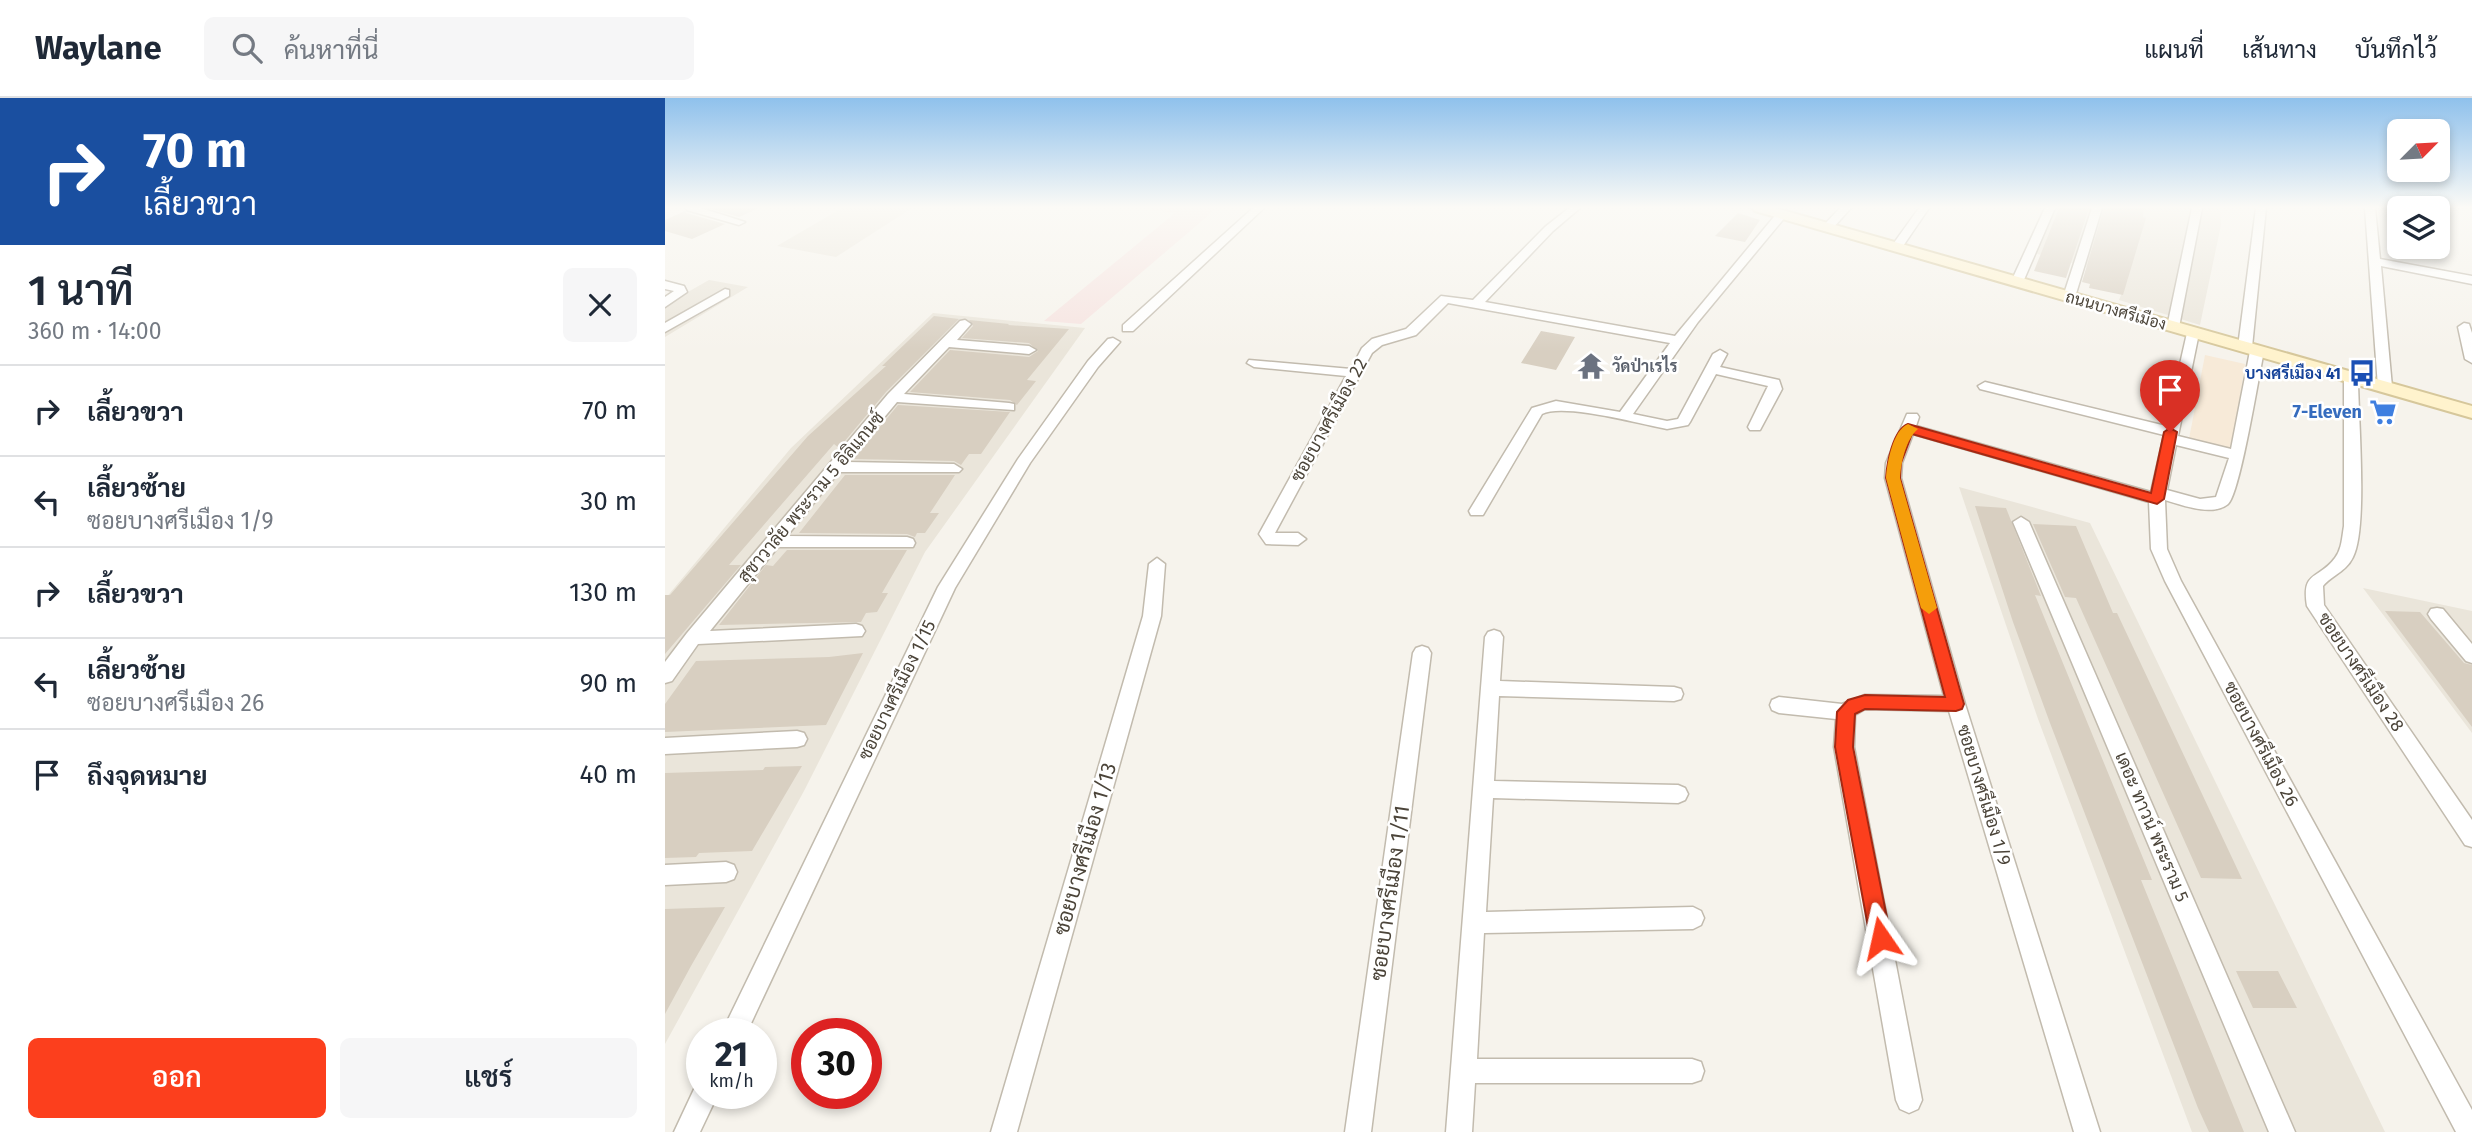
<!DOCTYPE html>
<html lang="th">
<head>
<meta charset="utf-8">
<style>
  body { margin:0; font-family:"Fira Sans",Sarabun,sans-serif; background:#f6f6f7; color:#1f2937; height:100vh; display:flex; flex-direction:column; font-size:26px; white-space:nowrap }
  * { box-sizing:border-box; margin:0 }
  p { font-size:23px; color:#747a83 }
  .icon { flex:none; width:38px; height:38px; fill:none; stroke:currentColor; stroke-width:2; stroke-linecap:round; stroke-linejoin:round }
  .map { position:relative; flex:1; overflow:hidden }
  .panel { display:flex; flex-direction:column; background:#fff; width:665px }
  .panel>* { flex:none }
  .guide { background:#1a4fa0; color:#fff; overflow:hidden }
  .needle { width:46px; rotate:66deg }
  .fabs { position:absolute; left:1722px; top:21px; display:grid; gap:14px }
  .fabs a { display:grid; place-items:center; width:63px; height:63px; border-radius:10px; background:#fff; box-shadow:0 4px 10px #0003; font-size:35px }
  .speed { position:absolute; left:21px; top:920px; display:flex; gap:14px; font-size:35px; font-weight:700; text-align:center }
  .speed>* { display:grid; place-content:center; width:91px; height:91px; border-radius:50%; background:#fff; box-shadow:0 4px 10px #0003; line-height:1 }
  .speed small { font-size:18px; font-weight:400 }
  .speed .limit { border:10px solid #d22; background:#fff; color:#111 }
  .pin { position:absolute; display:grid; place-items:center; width:60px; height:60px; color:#fff; margin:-72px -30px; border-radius:50% 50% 50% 0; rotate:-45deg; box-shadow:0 0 7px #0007 }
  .pin .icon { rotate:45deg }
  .me { position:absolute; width:77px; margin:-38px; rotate:349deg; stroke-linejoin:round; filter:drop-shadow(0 0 5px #0008) }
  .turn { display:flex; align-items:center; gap:24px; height:147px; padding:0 28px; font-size:32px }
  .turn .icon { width:91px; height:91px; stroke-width:2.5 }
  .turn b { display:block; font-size:49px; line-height:60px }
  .round { display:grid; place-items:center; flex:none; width:74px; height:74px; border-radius:10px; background:#f6f6f7 }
  .summary { display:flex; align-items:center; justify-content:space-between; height:119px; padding:0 28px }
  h1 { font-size:42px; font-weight:600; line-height:52px }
  .cta { display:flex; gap:14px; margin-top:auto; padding:14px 28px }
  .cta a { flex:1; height:80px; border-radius:10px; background:#fc3f1d; color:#fff; font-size:28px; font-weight:600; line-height:80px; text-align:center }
  .cta a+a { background:#f6f6f7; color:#1f2937 }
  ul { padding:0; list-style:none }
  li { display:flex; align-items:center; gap:21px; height:91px; padding:0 28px; border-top:2px solid #e0e1e3 }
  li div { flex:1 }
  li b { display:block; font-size:26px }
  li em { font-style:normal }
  header { display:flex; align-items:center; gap:42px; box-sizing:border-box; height:98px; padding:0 35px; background:#fff; border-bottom:2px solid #e0e1e3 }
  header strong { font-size:33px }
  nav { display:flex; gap:38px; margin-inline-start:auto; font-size:24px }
  .search { width:490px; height:63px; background:#f6f6f7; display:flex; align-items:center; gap:18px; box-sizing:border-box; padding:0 24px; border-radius:10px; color:#747a83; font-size:26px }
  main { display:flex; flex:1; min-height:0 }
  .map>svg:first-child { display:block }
</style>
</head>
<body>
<header>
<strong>Waylane</strong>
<div class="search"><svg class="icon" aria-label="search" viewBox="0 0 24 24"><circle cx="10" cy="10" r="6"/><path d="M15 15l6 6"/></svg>ค้นหาที่นี่</div>
<nav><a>แผนที่</a><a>เส้นทาง</a><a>บันทึกไว้</a></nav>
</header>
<main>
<section class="panel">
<div class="guide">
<div class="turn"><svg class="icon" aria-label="right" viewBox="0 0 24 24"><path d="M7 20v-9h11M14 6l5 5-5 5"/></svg><div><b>70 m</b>เลี้ยวขวา</div></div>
</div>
<div class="summary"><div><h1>1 นาที</h1><p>360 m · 14:00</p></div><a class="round"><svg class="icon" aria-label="close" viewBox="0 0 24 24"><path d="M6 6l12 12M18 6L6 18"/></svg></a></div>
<ul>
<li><svg class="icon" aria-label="right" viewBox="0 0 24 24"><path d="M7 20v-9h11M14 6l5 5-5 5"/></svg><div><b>เลี้ยวขวา</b></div><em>70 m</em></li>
<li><svg class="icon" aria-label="left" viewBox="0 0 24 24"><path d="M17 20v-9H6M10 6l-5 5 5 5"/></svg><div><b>เลี้ยวซ้าย</b><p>ซอยบางศรีเมือง 1/9</p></div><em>30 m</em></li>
<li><svg class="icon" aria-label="right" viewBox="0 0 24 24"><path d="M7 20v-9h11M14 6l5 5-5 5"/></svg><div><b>เลี้ยวขวา</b></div><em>130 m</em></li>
<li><svg class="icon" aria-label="left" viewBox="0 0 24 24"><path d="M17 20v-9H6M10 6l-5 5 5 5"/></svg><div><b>เลี้ยวซ้าย</b><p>ซอยบางศรีเมือง 26</p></div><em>90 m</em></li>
<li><svg class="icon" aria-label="arrive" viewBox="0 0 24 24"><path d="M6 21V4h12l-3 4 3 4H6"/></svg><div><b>ถึงจุดหมาย</b></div><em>40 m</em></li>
</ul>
<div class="cta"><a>ออก</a><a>แชร์</a></div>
</section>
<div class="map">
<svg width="1807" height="1034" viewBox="0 0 1807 1034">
  <rect width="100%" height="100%" fill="#f6f3ec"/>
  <path fill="#eae5da" d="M177 110H247L171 159 112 148Z
    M1389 110H1555L1556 127 1535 227 1454 202 1463 180 1369 155Z
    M44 182 83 189 0 239V207Z
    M268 215 420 230 260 454 139 693 0 946V501L126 350Z
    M1294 389 1425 425 1720 1034H1527L1373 621Z
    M1698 490 1807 513V635Z"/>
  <path fill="#f7ead8" d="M1540 257 1580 266 1567 352 1524 341Z"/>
  <path fill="#f6e3e0" d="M473 110H552L416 226 379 223 510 115Z"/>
  <path fill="#d8cfc1" d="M43 110H94L74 119Z
    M1394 110H1424L1401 180 1369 173Z
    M1439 110H1479L1478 119 1481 120 1458 197 1424 190 1425 186 1417 184Z
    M20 113 21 115 60 126 27 141 0 133V122Z
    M1073 115 1095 122 1080 144 1050 138Z
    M269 218 294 221 221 294 174 350 169 346 64 467H76L0 556V497H5L143 338 221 268H217Z
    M304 222 344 226 343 227 404 231 362 282 371 283 352 307 345 302 245 294 285 252 364 259 373 253 364 245 297 240 308 228Z
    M876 233 910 239 891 272 856 265Z
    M233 307 345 314 316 356H304L296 367 289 363 188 361Z
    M180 377H290L265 415H274L260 435H252L250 439 242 436 134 435Z
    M1310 408 1341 410 1376 498 1370 497 1487 782H1476L1579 1034H1544L1533 1010 1385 625 1348 524Z
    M1368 426 1411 428 1448 515H1452L1577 781 1536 780 1411 500 1400 499Z
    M122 452H242L217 495H223L212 514 201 515 196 524 54 527 101 467 108 468Z
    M1720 513 1755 514 1799 565 1807 567V629Z
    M198 555 161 627 0 634V606L31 563 164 559Z
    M137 668 87 753 34 755 31 759 0 760V675L98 672 100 669Z
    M60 809 26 868 0 916V811Z
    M1571 873H1613L1632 910H1588Z"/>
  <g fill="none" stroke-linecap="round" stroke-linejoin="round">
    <defs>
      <path id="street" d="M21 110H36L80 124 74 127 22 112Z
        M588 110H599L468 233H458V227Z
        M904 110H915L888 133 820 204 1010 238 1113 114H1121V118L1033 224 968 316 1002 323 1013 321 1048 256 1055 252 1062 256 1055 269 1114 282 1117 291 1095 332H1085L1083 329 1103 288 1051 276 1025 324 1023 327 1002 331C975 326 899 305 877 316L818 417H806L804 413 867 310 891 303 955 314 1005 245 783 205 751 237 717 247 707 255 610 435H633L641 441 633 447 601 446 594 436 681 278 589 269 582 265 584 262 686 271 697 250 707 241 741 231 776 198 808 202 880 129Z
        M1175 110H1186L1167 131H1159V127Z
        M1254 110H1264L1236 151H1228L1226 149Z
        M1380 110H1390L1358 184 1348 187 1346 184Z
        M1427 110H1437L1410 199 1408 202H1400L1398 199Z
        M1527 110H1537L1514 229 1508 233 1502 229Z
        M1591 110H1601L1587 249 1580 253 1573 249Z
        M1700 110H1710L1715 161 1807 178V186L1716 168 1727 289 1720 293 1713 289Z
        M0 183 19 188 22 194 0 209V199L9 193 0 191Z
        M60 191 64 192V198L0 234V225Z
        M300 222 306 226 292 242 364 248 371 252 364 256 284 249 239 296 344 305 349 306V312L232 304 182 364 289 366 297 371 294 374H174L122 438 242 439 248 441 250 445 248 449H113L45 533 191 526 197 528 200 533 197 538 33 546 7 583 0 585V564L22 535 223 296 295 223Z
        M1799 225 1804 226 1807 235V265L1800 261 1793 229Z
        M1528 231 1534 235 1513 338 1566 351 1585 253 1592 249 1599 253C1594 276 1575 396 1563 406 1547 419 1517 407 1500 402L1502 451 1516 483 1807 1012V1034H1791L1500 483 1486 451 1484 404 1248 336 1237 365 1236 380 1300 606 1435 1034H1409L1284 613 1200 611 1190 617 1189 649 1257 1002 1253 1011 1244 1015 1235 1011 1231 1002 1169 649 1171 621 1114 615 1107 612 1105 607 1107 602 1114 599 1177 606 1200 597 1279 598 1220 380 1221 365 1242 316H1252L1254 319 1251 328 1486 394 1499 337 1315 291 1313 288 1320 284 1501 328 1522 235ZM1511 347 1564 360 1551 399 1535 401 1502 392Z
        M448 240 455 244 433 269 365 365 290 490 81 936H56L273 489 353 361 423 263 443 241Z
        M1686 276 1693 280C1693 318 1703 430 1688 459 1681 474 1667 477 1658 488L1659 507 1807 722V749L1800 747 1642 508C1636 472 1654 482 1670 460 1677 451 1677 439 1679 428V280Z
        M1356 419 1364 424 1630 1034H1604L1348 424Z
        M492 460 500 466 496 518 352 1034H326L478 518 484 466Z
        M1772 510 1778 511 1807 546V565L1801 563 1766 521 1763 516 1766 511Z
        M829 532 835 534 838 539 835 583 1009 589 1016 591 1018 596 1016 601 1009 603 834 598 829 683 1013 687 1020 690 1023 696 1020 702 1013 705 828 700 821 814 1028 809 1036 813 1039 820 1036 827 1028 831 819 835 812 961H1027L1036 964 1039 973 1036 982 1027 985H810L807 1034H781L820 539 823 534Z
        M757 548 763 550 766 555 706 1034H680L748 555 751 550Z
        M132 633 139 635 142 641 139 647 132 649 0 656V640Z
        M61 764 69 767 72 774 69 781 61 784 0 787V767Z
        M37 985V996H53L35 1034H9L31 987Z"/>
      <path id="secondary" d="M1087 110H1110L1807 308V320L1090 113Z"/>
    </defs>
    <use href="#street" stroke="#c2bbae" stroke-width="3"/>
    <use href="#secondary" stroke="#d6c79b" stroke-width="4"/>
    <use href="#street" fill="#fff" fill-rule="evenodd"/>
    <use href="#secondary" fill="#fff3cd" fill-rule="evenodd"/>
  </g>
  <linearGradient id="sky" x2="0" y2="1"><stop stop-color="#8fc1ec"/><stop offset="0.43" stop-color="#fbfaf6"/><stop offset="1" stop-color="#fbfaf6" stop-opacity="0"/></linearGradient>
  <rect width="1807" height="254" fill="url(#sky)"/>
  <path fill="#fc3f1d" stroke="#a42913" stroke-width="2" d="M1243 326 1486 395 1499 334 1505 330 1512 334 1499 401 1492 406 1247 336 1236 365 1235 380 1299 606 1297 611 1291 613 1200 611 1190 616 1188 649 1226 840 1223 847 1216 850 1208 847 1205 840 1170 649 1172 614 1183 602 1200 597 1280 599 1221 380C1222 365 1228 332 1243 326Z"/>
  <path fill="#f59e0b" d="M1243 326 1253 331C1241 341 1236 364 1235 380L1272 510 1264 516 1256 510 1221 380C1222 365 1228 332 1243 326Z"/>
  <defs>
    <symbol id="temple-bare" viewBox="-9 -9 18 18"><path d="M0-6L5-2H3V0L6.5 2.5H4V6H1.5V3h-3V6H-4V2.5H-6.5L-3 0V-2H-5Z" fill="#6b7280" stroke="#fff" stroke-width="2.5" paint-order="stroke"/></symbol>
    <symbol id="bus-bare" viewBox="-9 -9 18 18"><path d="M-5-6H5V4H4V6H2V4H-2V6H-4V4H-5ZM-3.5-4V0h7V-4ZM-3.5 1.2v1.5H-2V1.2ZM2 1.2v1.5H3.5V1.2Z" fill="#1a4fb4" stroke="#fff" stroke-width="2.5" paint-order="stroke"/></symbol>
    <symbol id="supermarket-bare" viewBox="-9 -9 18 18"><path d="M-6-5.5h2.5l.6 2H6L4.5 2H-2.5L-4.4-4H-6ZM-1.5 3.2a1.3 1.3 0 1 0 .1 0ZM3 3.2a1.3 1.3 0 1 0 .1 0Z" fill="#3f7fe0" stroke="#fff" stroke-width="2.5" paint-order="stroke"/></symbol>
  </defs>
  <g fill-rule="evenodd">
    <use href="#temple-bare" x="907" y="249" width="38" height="38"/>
    <use href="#bus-bare" x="1678" y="256" width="38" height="38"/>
    <use href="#supermarket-bare" x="1699" y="295" width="38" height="38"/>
  </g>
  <g text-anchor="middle" stroke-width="5" stroke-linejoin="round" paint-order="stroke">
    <g font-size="16" fill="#4b4439" stroke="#fff">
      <text transform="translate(1451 212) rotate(16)" y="6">ถนนบางศรีเมือง</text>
    </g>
    <g font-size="16" font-weight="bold" fill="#5b616d" stroke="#fff" text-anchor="start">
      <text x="947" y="274">วัดป่าเรไร</text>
    </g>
    <g font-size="16" font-weight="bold" fill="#164399" stroke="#fff" text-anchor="end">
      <text x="1676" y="281">บางศรีเมือง 41</text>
    </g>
    <g font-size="18" font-weight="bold" fill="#366cbe" stroke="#fff" text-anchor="end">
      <text x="1697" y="320">7-Eleven</text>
    </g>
    <g font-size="18" fill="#4b4439" stroke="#fff">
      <text transform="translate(664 322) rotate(-61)" y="6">ซอยบางศรีเมือง 22</text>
      <text transform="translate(146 399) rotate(-50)" y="6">สุชาวาลัย พระราม 5 อิลิแกนซ์</text>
      <text transform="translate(1696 574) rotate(56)" y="6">ซอยบางศรีเมือง 28</text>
      <text transform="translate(232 592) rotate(-64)" y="6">ซอยบางศรีเมือง 1/15</text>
      <text transform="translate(1596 646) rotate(62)" y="6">ซอยบางศรีเมือง 26</text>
      <text transform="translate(1319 697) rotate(73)" y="6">ซอยบางศรีเมือง 1/9</text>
      <text transform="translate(1487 729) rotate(67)" y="6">เดอะ ทาวน์ พระราม 5</text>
    </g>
    <g font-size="21" fill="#4b4439" stroke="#fff">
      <text transform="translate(420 751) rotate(-74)" y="7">ซอยบางศรีเมือง 1/13</text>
      <text transform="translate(725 795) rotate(-82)" y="7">ซอยบางศรีเมือง 1/11</text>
    </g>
  </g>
</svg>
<div class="fabs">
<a><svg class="needle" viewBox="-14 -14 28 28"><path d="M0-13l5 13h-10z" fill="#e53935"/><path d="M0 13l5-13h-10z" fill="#747a83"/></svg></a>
<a><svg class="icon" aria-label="layers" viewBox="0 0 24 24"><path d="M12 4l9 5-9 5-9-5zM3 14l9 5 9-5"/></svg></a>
</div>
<div class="speed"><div>21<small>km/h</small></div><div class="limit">30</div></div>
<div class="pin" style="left:1505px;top:334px;background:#d93025"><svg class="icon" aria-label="arrive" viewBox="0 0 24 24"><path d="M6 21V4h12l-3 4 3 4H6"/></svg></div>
<svg class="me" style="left:1216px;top:840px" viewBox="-20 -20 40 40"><path d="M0-17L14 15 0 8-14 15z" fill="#fc3f1d" stroke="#fff" stroke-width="4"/></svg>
</div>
</main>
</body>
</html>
